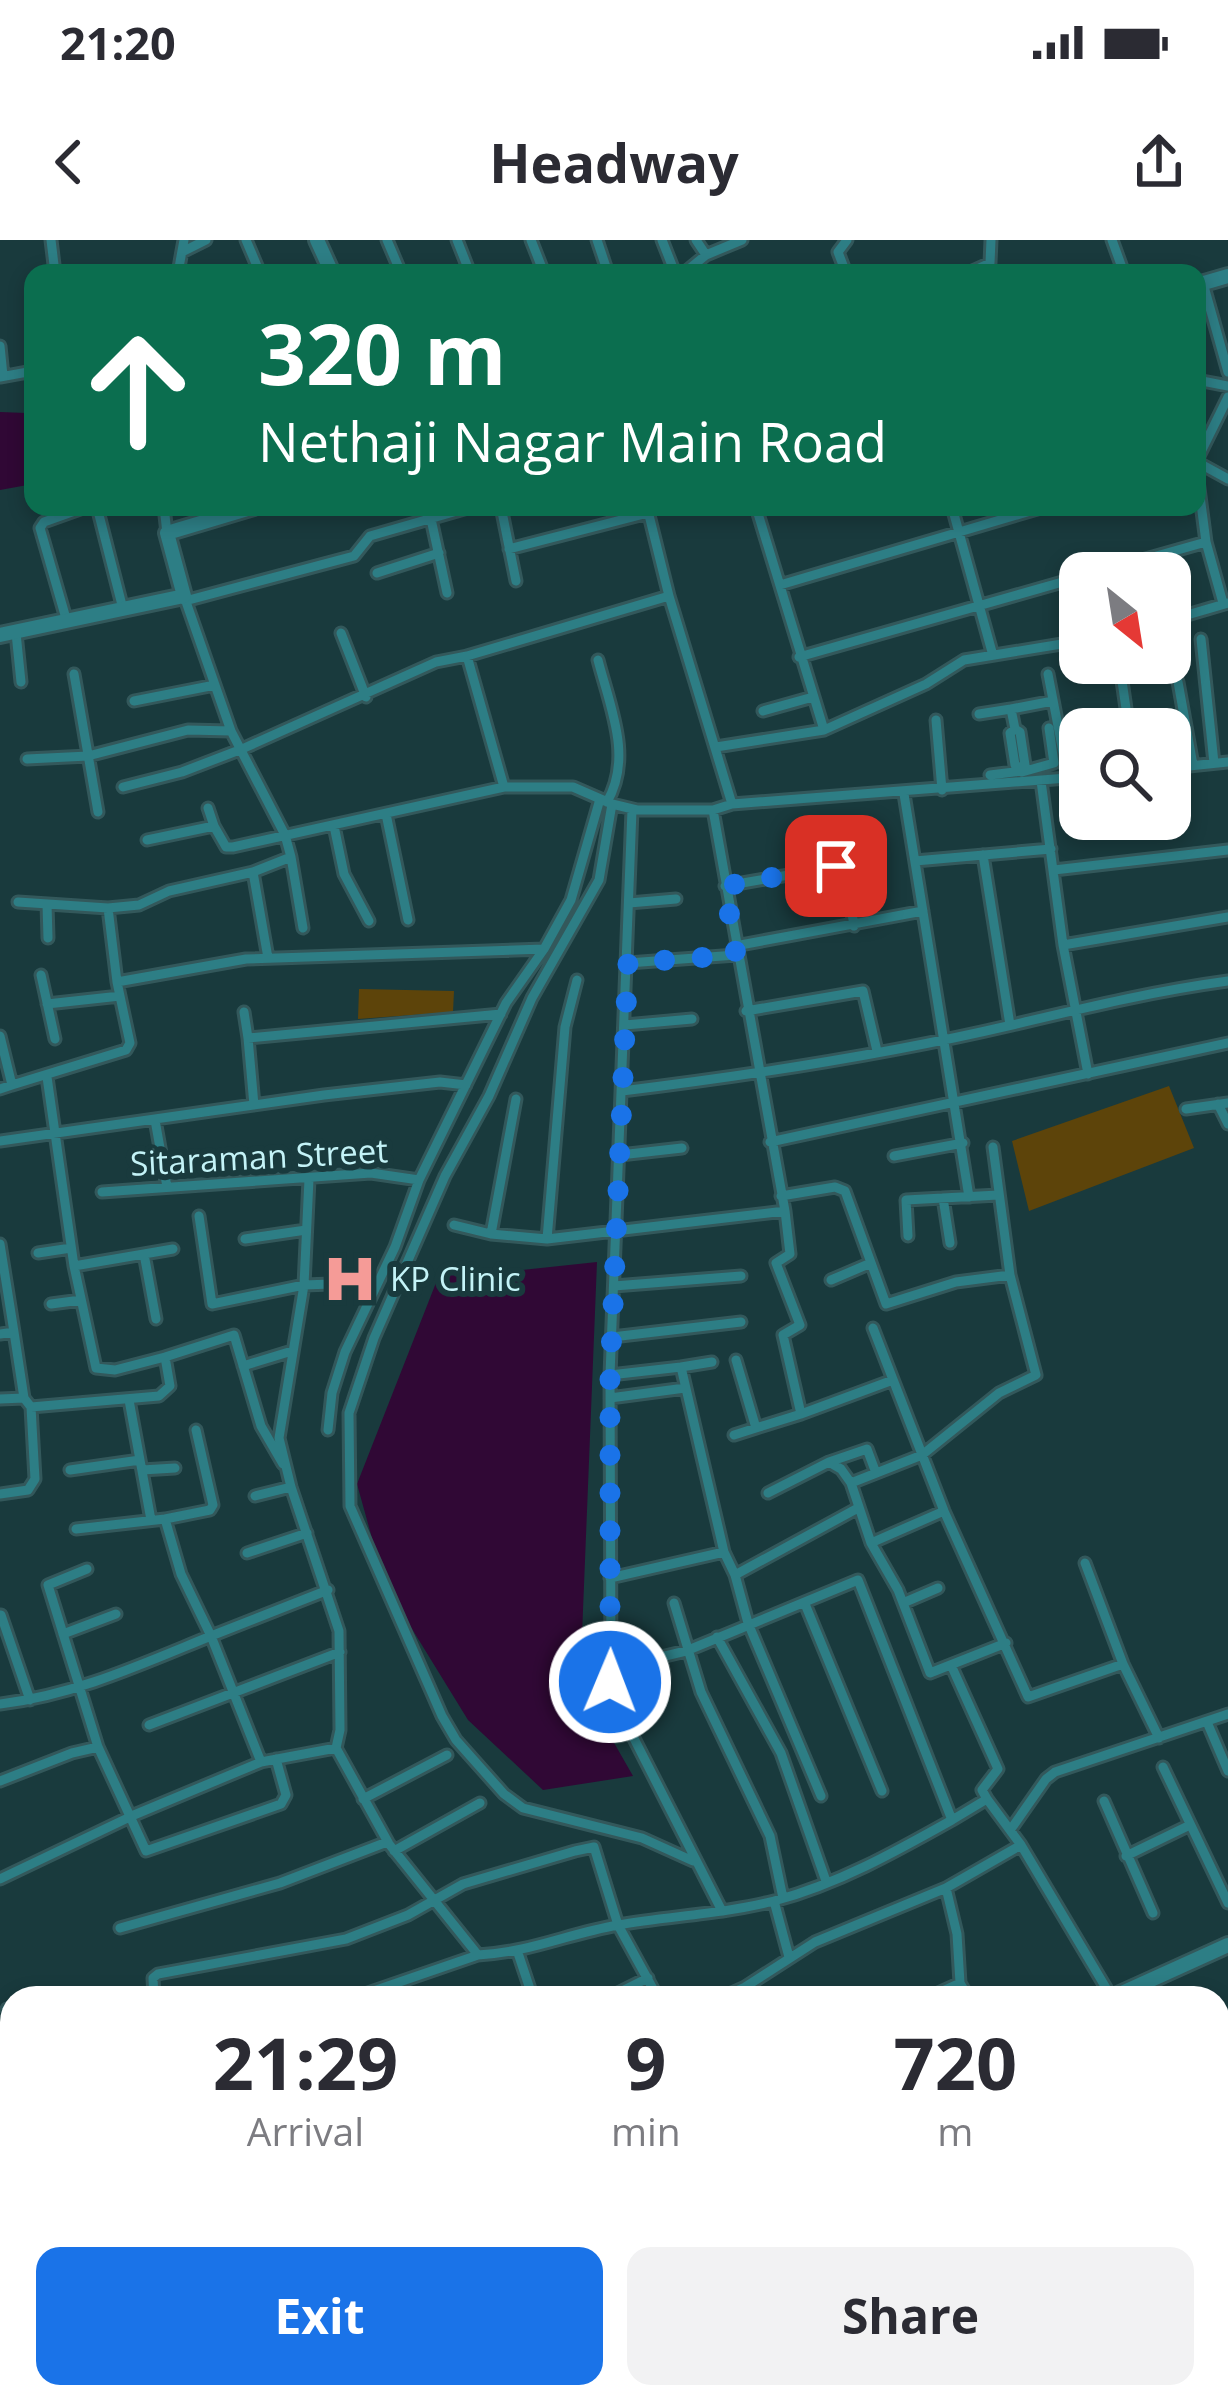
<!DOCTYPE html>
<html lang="en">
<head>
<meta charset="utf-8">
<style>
  body { margin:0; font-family:"Open Sans",sans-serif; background:#f2f2f3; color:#2b2b33; height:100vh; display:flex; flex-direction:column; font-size:45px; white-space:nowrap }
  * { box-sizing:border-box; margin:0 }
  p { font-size:39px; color:#7c7c81 }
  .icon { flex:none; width:66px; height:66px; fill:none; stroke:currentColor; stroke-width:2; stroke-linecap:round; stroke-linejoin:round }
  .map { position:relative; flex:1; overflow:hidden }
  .panel { position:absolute; left:0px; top:1746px; width:1230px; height:423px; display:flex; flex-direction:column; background:#fff; border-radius:36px 36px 0 0; box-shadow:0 6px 18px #0003 }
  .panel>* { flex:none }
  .guide { position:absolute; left:24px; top:24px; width:1182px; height:252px; border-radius:24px; box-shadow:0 6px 18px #0003; background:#0b6e4f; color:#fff; overflow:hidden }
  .needle { width:78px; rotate:150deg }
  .controls { position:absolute; left:1059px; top:312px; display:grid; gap:24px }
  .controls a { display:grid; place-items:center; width:132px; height:132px; border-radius:24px; background:#fff; box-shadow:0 6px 18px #0003; font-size:60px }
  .pin { position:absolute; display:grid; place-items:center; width:102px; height:102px; color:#fff; margin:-51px; border-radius:24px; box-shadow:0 6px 18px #0006 }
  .me { position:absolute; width:132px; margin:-66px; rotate:1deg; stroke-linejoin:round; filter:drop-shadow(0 0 9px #0008) }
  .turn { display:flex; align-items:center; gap:42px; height:252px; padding:0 36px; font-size:54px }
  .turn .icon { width:156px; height:156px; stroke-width:2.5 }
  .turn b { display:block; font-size:84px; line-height:102px }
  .eta { display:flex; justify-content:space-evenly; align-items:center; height:204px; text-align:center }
  .eta b { font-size:72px; font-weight:700; line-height:84px }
  .primary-button { display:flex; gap:24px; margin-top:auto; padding:24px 36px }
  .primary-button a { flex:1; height:138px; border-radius:24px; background:#1a73e8; color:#fff; font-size:48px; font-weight:700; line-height:138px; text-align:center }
  .primary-button a+a { background:#f2f2f3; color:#2b2b33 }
  .status { display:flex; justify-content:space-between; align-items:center; height:84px; padding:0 60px; background:#fff; direction:ltr }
  .status svg { height:33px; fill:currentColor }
  header { display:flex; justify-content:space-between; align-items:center; height:156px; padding:0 36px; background:#fff; font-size:54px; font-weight:700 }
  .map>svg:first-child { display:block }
</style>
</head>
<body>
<div class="status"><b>21:20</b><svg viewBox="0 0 49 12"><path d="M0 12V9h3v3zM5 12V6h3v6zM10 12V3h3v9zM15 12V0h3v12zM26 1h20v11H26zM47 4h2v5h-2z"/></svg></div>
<header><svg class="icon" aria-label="back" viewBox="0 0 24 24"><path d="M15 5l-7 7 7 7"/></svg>Headway<svg class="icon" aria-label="share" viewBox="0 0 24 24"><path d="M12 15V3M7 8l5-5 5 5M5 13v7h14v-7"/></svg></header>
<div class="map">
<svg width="1228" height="2168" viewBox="0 0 1228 2168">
  <rect width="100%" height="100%" fill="#193a3d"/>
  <path fill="#5d440a" d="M359 749 454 751 453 772 358 779Z
    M1169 846 1194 908 1029 971 1012 901Z"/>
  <path fill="#300835" d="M0 172 26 173 33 183V244L0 250Z
    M597 1022 582 1395 597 1473 633 1536 543 1550 468 1480 385 1345 357 1244 441 1030 467 1036Z"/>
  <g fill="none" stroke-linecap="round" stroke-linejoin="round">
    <defs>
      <path id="street" d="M51 0 55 33
        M246 0 260 33
        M387 0 401 33
        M457 0 470 33
        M531 0 544 33
        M597 0 608 33
        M662 0 675 33
        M696 0 706 15 742 0
        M1112 0 1124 33
        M182 12 206 0
        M178 33 184 0
        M684 33 706 15
        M846 33 838 12 847 0
        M968 33 990 23 991 0
        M1203 43 1228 132
        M0 106 3 136
        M0 137 33 131
        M1197 140 1228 146
        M1197 220 1228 157
        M1197 222 1228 239
        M1197 233 1206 302 1223 363
        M97 267 123 369
        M164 267 167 293
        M501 267 516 341
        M647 267 669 356 732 564
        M756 267 824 490
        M952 267 992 412
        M431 279 447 353
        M509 309 648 273
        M377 333 439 313
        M1096 333 1206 302
        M780 345 1044 267
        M184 356 231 491 285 595 291 617 253 632 268 718
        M185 361 354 316 370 296 471 267
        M1170 380 1228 363
        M67 382 40 288 44 282 86 267
        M16 393 21 442
        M341 393 366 457
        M1201 399 1214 523
        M467 416 669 356
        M799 417 1080 337
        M598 420C610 467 633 517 607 562
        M74 434 98 572
        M1048 434 1068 538
        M1122 441 1129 489
        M1178 442 1193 525
        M134 461 215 445
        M763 471 813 457
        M979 474 1011 469
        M936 480 942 550
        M1015 489 1010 493 1015 525 1021 528
        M716 507 824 490 926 444 964 420 1080 401
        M27 519 88 516 188 490 231 491
        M1170 528 1228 522
        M1022 532 1054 523 1049 488
        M990 535 1022 531 1025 525 1020 492 1015 489 1011 469 1053 461
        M1041 541 1063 705 1088 834
        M123 547 182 532 242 509 436 422 467 416 504 547
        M904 554 969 957
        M612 564 599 640 532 758 489 856 445 936 374 1098 349 1173 350 1266 442 1476 456 1500 504 1554 523 1568 642 1598 693 1621
        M208 568 214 586
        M632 570 610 1135 611 1429 686 1411 858 1340 952 1580 987 1559 1021 1605 1112 1758
        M713 570 785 971 790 1014 776 1023 800 1085 783 1095 801 1174 893 1140
        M386 574 408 680
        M334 586 344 634 369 681
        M147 600 214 586 226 607H233L504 547H573L612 564 637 570H713L732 564 1080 537
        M983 615 1010 785
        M291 617 303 688
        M915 621 1051 609
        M1054 630 1228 610
        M725 646 840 626 845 629 854 686
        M18 662 108 668 117 742 246 719 544 709
        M629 663 676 659
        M47 664 48 698
        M108 668 139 665 169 651 253 632
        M1063 705 1228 677
        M735 706 923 671
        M628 723 736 715
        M41 735 55 799
        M577 740 565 787 547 999 785 971
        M47 764 120 756
        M746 771 863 751 877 811
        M244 772 248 798
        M625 785 692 779
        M0 796 12 845 0 849
        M47 837 74 1026
        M12 845 126 810 130 803 117 742
        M622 851C753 835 884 815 1012 785 1084 768 1154 751 1228 741
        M516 859 491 994 547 999
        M1218 864 1228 884
        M254 865 248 798 501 774
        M1186 869 1228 863
        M155 880 167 947
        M0 901 324 855 440 842 466 845
        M770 902 1228 803
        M620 915 682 908
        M894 916 963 903
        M309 939 304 1045 279 1198 291 1247 339 1391 340 1490 336 1508
        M102 952 371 933 419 940
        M781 956 835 947 845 951 886 1064 956 1042 1010 1035
        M943 958 950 1003
        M199 976 212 1064 304 1045 331 1044
        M454 985 491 994
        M908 996 906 960 998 955
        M245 999 306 990
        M0 1004 14 1092 0 1094
        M38 1013 71 1008
        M144 1014 156 1079
        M831 1040 871 1023
        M614 1046 741 1036
        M51 1064 81 1060
        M873 1088 944 1271 1028 1457 1123 1424
        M612 1097 741 1082
        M165 1117 115 1130 96 1128 74 1026 173 1009
        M243 1126 292 1111
        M681 1127 712 1122
        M610 1135 681 1127 724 1312 735 1335 748 1383 821 1556
        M24 1158 31 1167 159 1156 170 1146 165 1117 234 1095 261 1186 283 1224
        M610 1158 685 1148
        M0 1159 24 1158 14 1092
        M756 1188 801 1174
        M328 1190 332 1153 345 1112 395 1007 419 940 506 763 544 709 571 660 600 559
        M734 1195 756 1188 736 1120
        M140 1220 151 1280
        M829 1222 867 1209 876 1233
        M70 1230 140 1220 129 1160
        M142 1230 175 1228
        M768 1253 829 1222 841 1229 851 1243
        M0 1254 28 1250 35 1239 31 1167
        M255 1256 291 1247
        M944 1271 871 1303 851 1243 922 1215 999 1153 1036 1135 1010 1035 993 907
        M165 1279 210 1270 213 1265 196 1190
        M871 1303 898 1350 930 1433 1006 1403
        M247 1313 307 1293
        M1085 1323 1123 1424 1159 1498
        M87 1329 48 1345 98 1507 146 1611 281 1564 286 1555 276 1519
        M735 1335 858 1268
        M610 1338 724 1312
        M674 1363 701 1452 770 1596 783 1658
        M903 1363 938 1348
        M805 1364 882 1551
        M1 1375 30 1460
        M63 1394 116 1374
        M717 1397 781 1513 826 1641
        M951 1425 998 1529 982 1550 987 1559
        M611 1429 610 1442 621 1473 722 1671
        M0 1464C75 1455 142 1424 211 1396L181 1334 165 1279 76 1289
        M1207 1482 1228 1531
        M149 1485 340 1412
        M261 1522 211 1396 328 1350
        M1163 1527 1228 1663
        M0 1541 72 1513 98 1507
        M363 1559 447 1515
        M1104 1561 1153 1673
        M1011 1589 1046 1539 1055 1532 1228 1474
        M394 1611 480 1563
        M1126 1616 1190 1585
        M0 1639 134 1575 261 1522 336 1508 389 1604 478 1715C531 1712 567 1694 618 1685L658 1758
        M946 1648 957 1694 960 1743 969 1758
        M774 1661 789 1717
        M120 1688 280 1643 387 1602
        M518 1713 533 1758
        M154 1758 153 1738 158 1734 346 1699 408 1675 463 1644 575 1611 594 1607 618 1685C670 1676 723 1674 774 1661 838 1644 895 1612 952 1580
        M353 1758 478 1715
        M608 1758 648 1738
        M720 1758 745 1747 815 1702 946 1648 1021 1605
        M927 1758 960 1743
        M7 1769 12 1781
        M1218 1792 1228 1835 1218 1838
        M0 1816 12 1812
        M1218 2036 1228 2032
        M0 2072 12 2067
        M0 2134 12 2129
        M39 2157 44 2168
        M267 2157 272 2168
        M358 2157 362 2168
        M508 2157 514 2168
        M561 2157 563 2162
        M665 2157 669 2168
        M1216 2165 1217 2168
        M56 2168 77 2158
        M129 2168 154 2157
        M284 2168 316 2157
        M453 2168 464 2164
        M994 2168 988 2163 997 2157
        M1156 2168 1173 2158"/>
      <path id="secondary" d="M317 0 332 33
        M1197 45 1228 36
        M0 395 184 356 167 293 254 267
        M1111 1758 1228 1705
        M735 2157 738 2168"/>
    </defs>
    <use href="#street" stroke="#33585b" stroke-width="15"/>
    <use href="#secondary" stroke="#33585b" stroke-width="20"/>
    <use href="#street" stroke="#2d7e85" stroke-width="9"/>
    <use href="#secondary" stroke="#2d7e85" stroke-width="14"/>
  </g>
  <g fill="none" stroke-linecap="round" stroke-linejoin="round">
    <path stroke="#1a73e8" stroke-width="21" stroke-dasharray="0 37.8" d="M610 1442V1135L628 723 736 715 725 646 836 626"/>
  </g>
  <defs>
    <symbol id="hospital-bare" viewBox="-9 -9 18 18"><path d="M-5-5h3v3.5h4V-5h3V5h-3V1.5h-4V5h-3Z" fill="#f59b97" stroke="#193a3d" stroke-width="2.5" paint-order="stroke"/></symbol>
  </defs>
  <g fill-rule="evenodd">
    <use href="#hospital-bare" x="312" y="1001" width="76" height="76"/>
  </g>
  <g text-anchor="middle" stroke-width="12" stroke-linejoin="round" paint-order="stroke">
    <g font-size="33" fill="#c4f3f7" stroke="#193a3d">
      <text transform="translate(259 917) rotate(-3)" y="12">Sitaraman Street</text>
    </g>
    <g font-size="33" fill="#c4f3f7" stroke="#193a3d" text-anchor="start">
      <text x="390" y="1051">KP Clinic</text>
    </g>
  </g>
</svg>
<div class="controls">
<a><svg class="needle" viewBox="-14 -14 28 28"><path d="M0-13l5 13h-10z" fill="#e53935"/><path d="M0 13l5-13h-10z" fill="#7c7c81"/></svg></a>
<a><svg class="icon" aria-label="search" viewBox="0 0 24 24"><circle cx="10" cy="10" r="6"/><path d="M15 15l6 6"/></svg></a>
</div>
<div class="pin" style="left:836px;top:626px;background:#d93025"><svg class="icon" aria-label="arrive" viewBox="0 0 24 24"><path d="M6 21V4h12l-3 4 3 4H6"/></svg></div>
<svg class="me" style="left:610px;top:1442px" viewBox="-20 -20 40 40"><circle r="17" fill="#1a73e8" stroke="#fff" stroke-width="3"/><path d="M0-11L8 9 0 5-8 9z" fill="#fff"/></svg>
<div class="guide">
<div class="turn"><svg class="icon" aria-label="ahead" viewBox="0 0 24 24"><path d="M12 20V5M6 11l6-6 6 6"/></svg><div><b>320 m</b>Nethaji Nagar Main Road</div></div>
</div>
<section class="panel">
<div class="eta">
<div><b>21:29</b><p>Arrival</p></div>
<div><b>9</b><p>min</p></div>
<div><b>720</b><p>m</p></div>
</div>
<div class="primary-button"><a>Exit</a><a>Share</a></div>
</section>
</div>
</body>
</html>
